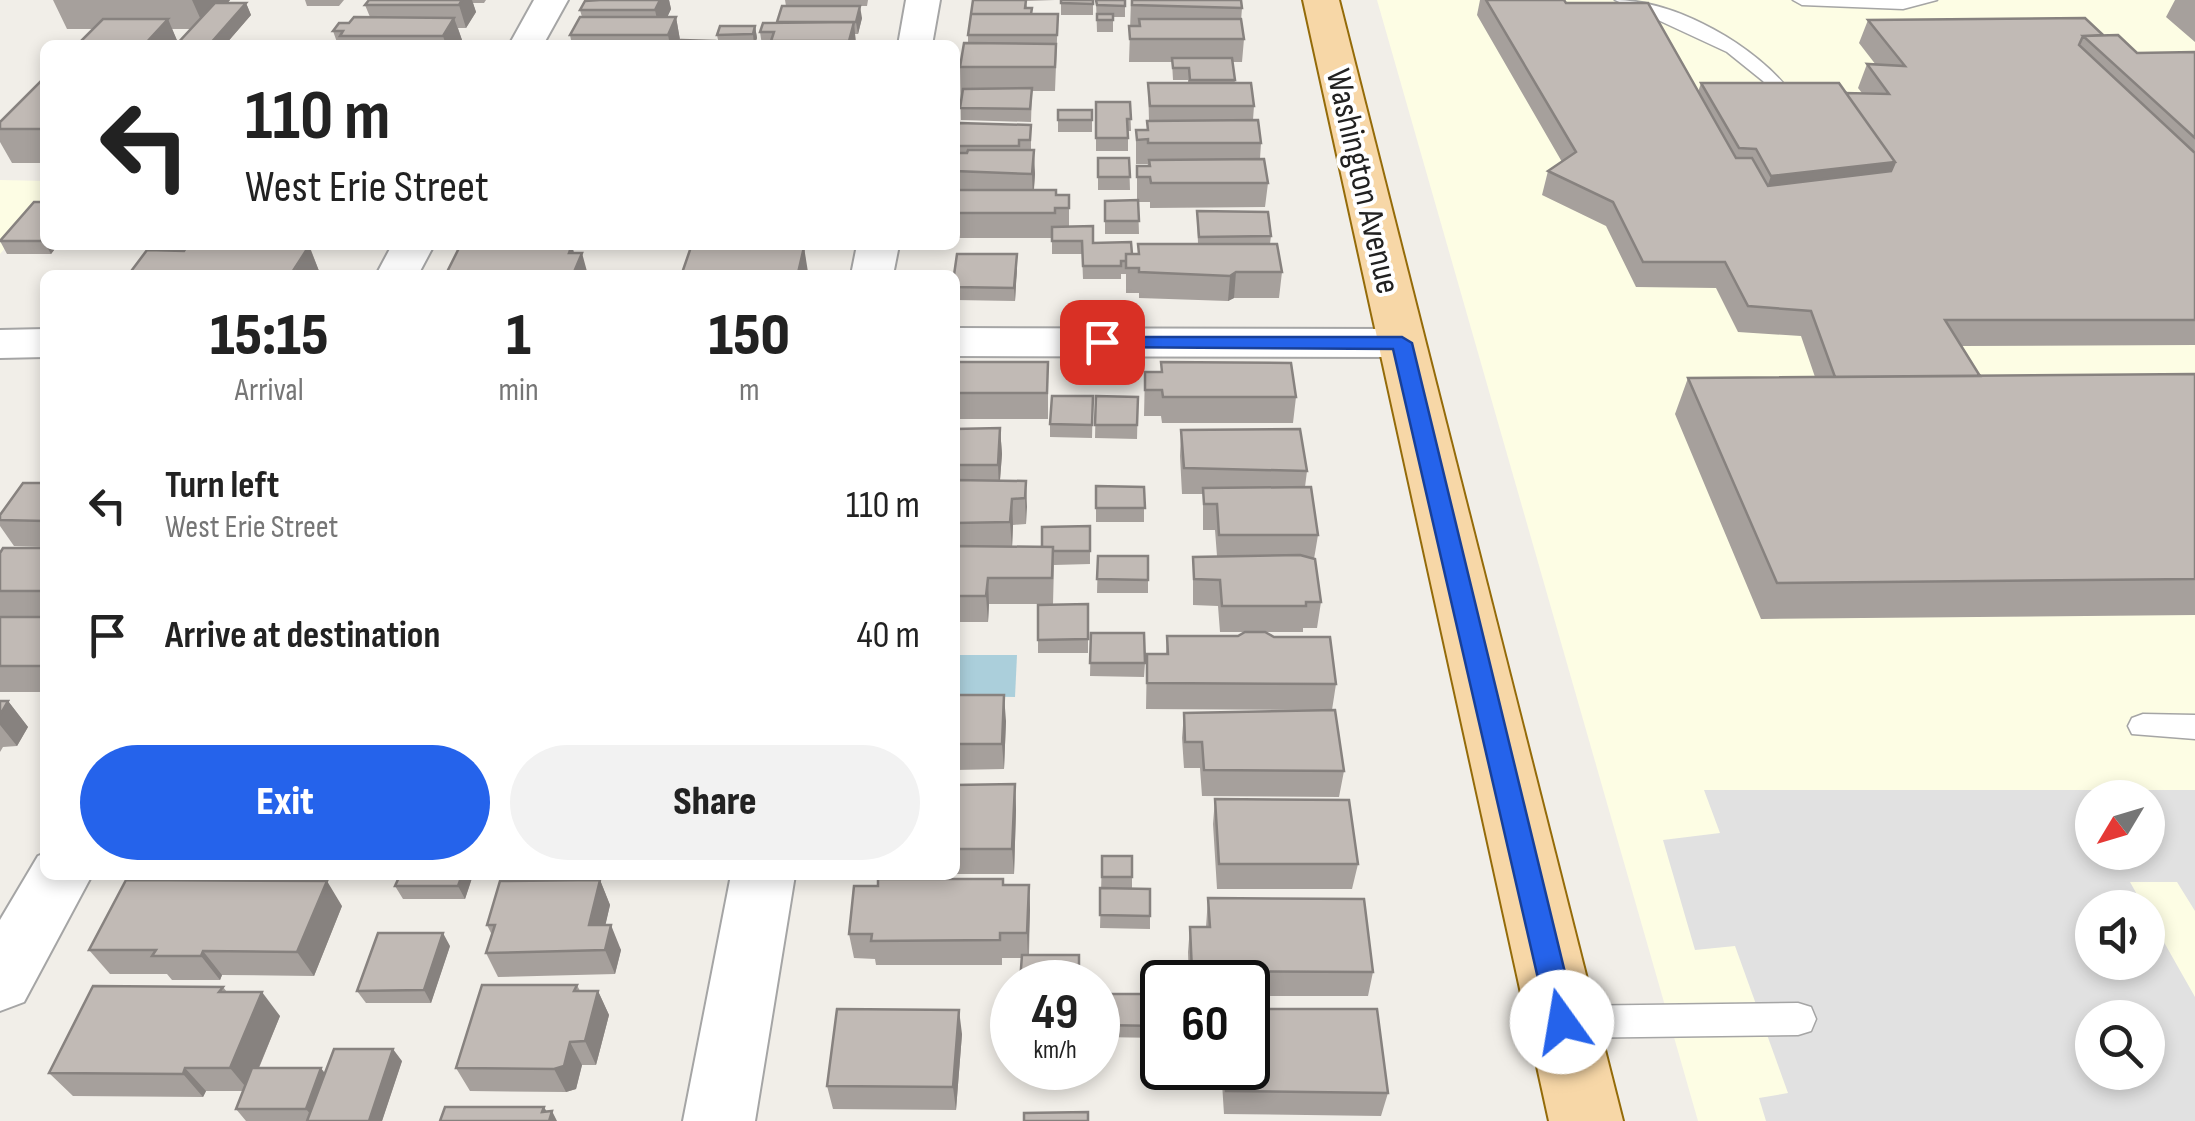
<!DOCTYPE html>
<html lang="en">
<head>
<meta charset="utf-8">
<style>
  body { margin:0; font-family:"Sofia Sans Condensed",sans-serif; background:#f2f2f2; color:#222; height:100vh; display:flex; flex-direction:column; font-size:38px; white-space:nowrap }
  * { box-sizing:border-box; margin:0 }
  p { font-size:32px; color:#767676 }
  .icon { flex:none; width:55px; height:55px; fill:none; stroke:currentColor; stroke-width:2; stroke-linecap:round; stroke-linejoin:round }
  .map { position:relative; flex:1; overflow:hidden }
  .drawer { position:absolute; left:40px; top:270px; width:920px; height:610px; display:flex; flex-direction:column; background:#fff; border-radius:15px; box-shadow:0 5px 15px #0003 }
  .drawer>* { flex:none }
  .banner { position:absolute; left:40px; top:40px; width:920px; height:210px; border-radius:15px; box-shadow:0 5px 15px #0003; background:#fff; color:#222; overflow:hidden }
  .needle { width:65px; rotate:232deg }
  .buttons { position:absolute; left:2075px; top:780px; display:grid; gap:20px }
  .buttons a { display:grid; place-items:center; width:90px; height:90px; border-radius:50%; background:#fff; box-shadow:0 5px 15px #0003; font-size:50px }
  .speed { position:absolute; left:990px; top:960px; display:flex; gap:20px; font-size:50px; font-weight:700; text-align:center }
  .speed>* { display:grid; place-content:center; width:130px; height:130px; border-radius:50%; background:#fff; box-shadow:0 5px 15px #0003; line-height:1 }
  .speed small { font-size:25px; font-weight:400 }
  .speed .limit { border:5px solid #111; border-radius:15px; background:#fff; color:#111 }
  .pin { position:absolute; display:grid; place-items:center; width:85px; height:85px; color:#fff; margin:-42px; border-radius:20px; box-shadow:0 5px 15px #0006 }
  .me { position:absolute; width:110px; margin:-55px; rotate:347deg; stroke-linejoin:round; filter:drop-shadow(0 0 8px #0008) }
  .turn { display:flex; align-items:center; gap:35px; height:210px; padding:0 40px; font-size:45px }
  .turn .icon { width:130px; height:130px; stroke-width:2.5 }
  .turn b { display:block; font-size:70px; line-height:85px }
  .eta { display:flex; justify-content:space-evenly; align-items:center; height:170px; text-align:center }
  .eta b { font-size:60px; font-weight:800; line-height:70px }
  .button { display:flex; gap:20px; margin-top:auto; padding:20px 40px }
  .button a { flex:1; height:115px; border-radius:60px; background:#2563eb; color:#fff; font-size:40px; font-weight:800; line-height:115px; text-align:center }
  .button a+a { background:#f2f2f2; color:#222 }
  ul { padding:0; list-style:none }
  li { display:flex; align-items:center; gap:30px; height:130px; padding:0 40px }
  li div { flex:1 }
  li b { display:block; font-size:38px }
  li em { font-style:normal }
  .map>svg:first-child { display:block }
</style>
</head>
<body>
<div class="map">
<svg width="2195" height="1121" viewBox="0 0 2195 1121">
  <rect width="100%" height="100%" fill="#f1eee8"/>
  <path fill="#fdfde4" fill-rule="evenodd" d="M1377 0H2195V1121H1698ZM2092 798H2148V852H2092ZM2092 908H2148V962H2092ZM2092 1018H2148V1072H2092Z
    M0 180 45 181V204L0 254Z"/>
  <path fill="#e1e1e1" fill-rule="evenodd" d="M1704 790H2195V911L2177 882H2130L2144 907 2092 908V962H2148V914L2195 997V1121H1766L1759 1098 1788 1093 1735 946 1695 950 1663 840 1720 833ZM2092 798H2148V852H2092ZM2092 1018H2148V1072H2092Z"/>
  <path fill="#abcfdb" d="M955 655H1017L1015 697 955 696Z"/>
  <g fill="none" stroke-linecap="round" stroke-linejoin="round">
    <defs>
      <path id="service" d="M1615 0C1676 0 1757 46 1793 95L1790 99H1776L1763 81 1727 52Z
        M1793 0H1937L1903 9 1802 5Z
        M2143 714 2195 715V739L2132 734 2128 726 2132 718Z
        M1798 1003 1811 1007 1816 1019 1811 1031 1798 1035 1562 1038 1549 1034 1544 1022 1549 1010 1562 1006Z"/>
      <path id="minor" d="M534 0H568L543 45H509Z
        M906 0H940L932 45H898Z
        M392 245H434L418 275H376Z
        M857 245H899L893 275H851Z
        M955 328 1402 329 1418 333 1425 343 1418 353 1402 357 955 356Z
        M45 329V357L0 358V330Z
        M45 853V875H92L24 1002 0 1011V920L38 856Z
        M731 875H795L755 1121H683Z"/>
      <path id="primary" d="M1303 0H1339L1623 1121H1549Z"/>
    </defs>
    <use href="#service" stroke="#a5a5a5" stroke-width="3"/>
    <use href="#minor" stroke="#a5a5a5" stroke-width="4"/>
    <use href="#primary" stroke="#946b09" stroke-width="4"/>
    <use href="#service" fill="#fff" fill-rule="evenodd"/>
    <use href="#minor" fill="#fff" fill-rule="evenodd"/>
    <use href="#primary" fill="#f7d7a7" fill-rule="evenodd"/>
  </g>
  <path fill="#a6a09c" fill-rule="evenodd" d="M53 0H230L228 3H246L251 15 225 45H77L93 29H67ZM172 29H191L178 43Z
    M305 0H344L339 6H307Z
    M369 0H486L484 3H473L476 12 466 28H458L462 40 459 45H338L333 31 349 23 370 17 365 5Z
    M589 0H669L671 9 667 17H676L680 40 678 45H572L570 35 582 17 580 10Z
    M785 0H868L867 6H786Z
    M973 0H1055L1026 1 1027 8 1032 14H1058L1055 91H1032L1031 122 961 120 960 67 968 43V35Z
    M1061 0H1093V15H1061Z
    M1096 0H1125V17H1113V32H1097Z
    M1131 0 1242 8 1241 21 1244 39 1242 62H1232L1235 83 1254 106 1253 120 1261 143 1260 159 1268 183 1265 207 1150 208V202H1138L1139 234H1105V201L1137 200V166H1147L1148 164H1136V130H1147V121H1149L1148 83H1188V80H1173L1172 62H1129Z
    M1480 0H1564L1566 3 1698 92 1701 83 1862 93 1858 88 1867 64 1876 65 1859 43 1868 20 2103 35 2137 53 2195 52V345L1961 346 1980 376 2195 374V615L1761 619 1675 414 1688 378 1815 377 1801 336 1738 332 1716 288 1636 287 1606 226 1542 195 1548 171 1562 162 1477 15Z
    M2175 0H2195V42L2166 17Z
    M862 18 858 34H855L856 45H762L760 32Z
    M755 26 757 38 755 45H719L717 35Z
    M45 77V163H12L0 142V122Z
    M1096 102H1130L1131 131H1128V151H1096Z
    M1058 110H1092V132H1058Z
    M1031 137V150L1035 174 1034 190 1056 195H1069V226L1093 243 1132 254H1138V244H1198L1197 211 1271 236 1270 244 1282 272 1279 298H1234L1228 301 1139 298V293H1126V274H1121V279H1083L1082 254H1052V238H955L956 146Z
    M1098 158H1129L1130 190H1098Z
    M45 202V245H58L51 254H7L0 241Z
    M205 245H340L339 246H325L322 250H311L319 271 317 275H130L129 274 184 251Z
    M804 247 807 275H682V273Z
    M574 253 588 275H448L447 272Z
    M1017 267 1015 301 955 300V275Z
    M955 362H1048V419H955Z
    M1161 362 1296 397 1293 423H1162L1161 416H1144L1145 372H1161Z
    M1093 396 1092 438 1050 437V424Z
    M1096 396 1138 397 1137 439 1095 438Z
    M1000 428 1002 454 1000 481H1026V524L1013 525 1012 547H1042L1090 526V564L1054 565 1053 604H989L988 622H955V429Z
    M1181 430 1307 471 1305 487 1318 535 1314 559 1321 602 1317 628H1303V632H1220L1218 606 1193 605V557L1217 556 1215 530H1203V494H1182L1180 456Z
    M45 483V547L14 546 0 526V515Z
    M1096 486 1144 487V522H1096Z
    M45 548V692H0V553Z
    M1098 556H1148V593H1097Z
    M1088 604V653H1038V605Z
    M1091 633 1145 663 1144 677 1090 676Z
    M1167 636 1336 684 1332 710 1146 709 1147 654H1166Z
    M955 695 1006 721 1004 769 955 770Z
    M0 701H8L28 727 17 746 3 747 0 752Z
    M1184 713 1344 771 1339 797 1202 796 1200 768H1184L1182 738Z
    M1015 784 1016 810 1014 874H955V785Z
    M1215 799 1358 864 1352 889H1217L1213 824Z
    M1102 856H1132V889H1150V929L1100 928Z
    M400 875H473L465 899H403L395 886Z
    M600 880 610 905 605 925 621 950 615 974 498 977 486 953 492 935 487 925Z
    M1003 885H1029L1030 910 1029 955 1021 958H1002V965H876L875 959 854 958 849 934Z
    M1208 898 1373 972 1368 996H1248V982H1189L1188 952 1190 927H1206Z
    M342 906 314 976 222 975 220 980H172L167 974H110L89 950Z
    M450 946 431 1003H366L357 991Z
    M577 985 580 991H598L609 1015 596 1065H582L576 1089 566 1092 470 1091 456 1068Z
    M223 987 227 992 280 1016 259 1068 325 1073 402 1061 382 1121H246L236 1109 243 1091H206L203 1097 73 1096 49 1073Z
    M1098 994H1162V1038L1098 1037Z
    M962 1034 956 1110 833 1109 827 1086Z
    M1221 1068H1248L1388 1093 1381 1116 1224 1114Z"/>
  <path fill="#87827f" d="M192 0H230L205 29Z
    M462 0H472L476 12 466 28 459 5Z
    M660 0H669L671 9 660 33 655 10Z
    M246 3 251 15 225 45H209Z
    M860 6 862 18 858 34 856 22Z
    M676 17 680 40 678 45H670L668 35Z
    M454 18 462 40 459 45H446L443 36Z
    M168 19 179 45H144Z
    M854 22 856 45H850L849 41Z
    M755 26 757 38 754 45 753 34Z
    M1034 150 1035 174 1033 199 1032 174Z
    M1895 162 1881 196 1759 210 1771 176Z
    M46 245H58L51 254Z
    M572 245 577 264 582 253 588 275H575L569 253Z
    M309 246 319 271 317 275H292Z
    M804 247 808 272 807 275H798Z
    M1017 254V267L1015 301 1014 288Z
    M1236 272 1234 298 1228 301 1230 276Z
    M1000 428 1002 454 999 491 998 465Z
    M1026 481 1027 507 1026 524 1025 498Z
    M1012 499 1013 525 1012 548 1010 522Z
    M988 578 989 604 988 622 986 596Z
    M1004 695 1006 721 1004 769 1002 744Z
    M8 701 28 727 17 746 0 725V715Z
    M1015 784 1016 810 1014 874 1012 849Z
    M462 875H473L465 899 458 886Z
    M600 880 610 905 600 949 589 925Z
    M327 881 342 906 314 976 297 952Z
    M1029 885 1030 910 1028 958 1027 933Z
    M611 925 621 950 615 974 605 950Z
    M443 933 450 946 431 1003 424 990Z
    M203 951 222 975 220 980 201 956Z
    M598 991 609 1015 596 1065 585 1041Z
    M262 992 280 1016 249 1091 230 1068Z
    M959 1010 962 1034 956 1110 953 1087Z
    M570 1042 582 1065 576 1089 566 1092 554 1069Z
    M393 1049 402 1061 382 1121H369Z
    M185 1068 206 1091 203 1097 183 1074Z
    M321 1068 330 1080 316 1121 306 1109Z
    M544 1107 550 1117 552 1111 557 1121H548L542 1112Z"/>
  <path fill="#c1bab5" stroke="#87827f" stroke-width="2.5" d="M369 0H462L459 5H365Z
    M600 0H660L655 10H580L585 1Z
    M973 0H1026L1025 8H1032L1031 14H971Z
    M1061 0H1093V4L1061 3Z
    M1096 0H1125V6L1097 5Z
    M1132 0H1241L1242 8 1132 5Z
    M1486 0H1564L1566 3H1648L1736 158H1752L1768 186 1891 171 1895 162 1846 93 1889 94 1867 64 1905 66 1868 20 2085 18 2103 35 2083 36 2079 45 2195 153V320H1945L1980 376 1835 377 1811 311 1748 306 1725 262H1643L1613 202 1548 171 1576 152Z
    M215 3H246L209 45H176Z
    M782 6H860L856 22H777Z
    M971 14H1058L1057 35H968Z
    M1097 14H1113V20H1097Z
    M354 17 454 18 443 36H340L343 31H333L339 23H349Z
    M580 17H676L668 35H570Z
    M103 19H168L144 45H77Z
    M1139 19H1241L1244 39H1130L1129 26H1140Z
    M854 22 849 41H771L774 32H760L763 23Z
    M720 26H755L753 34 717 35Z
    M2118 35 2137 53 2195 52V138L2083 36Z
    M681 40 715 41 714 45H679Z
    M964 43 1056 44 1055 67H960Z
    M1172 58H1232L1235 80H1190L1189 68H1173Z
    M45 77V129H0V122Z
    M1148 83H1251L1254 106H1150Z
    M1701 83H1839L1895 162 1771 176 1756 149 1739 148Z
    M1032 88 1030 109 960 108 963 89Z
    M1096 102H1130L1131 119H1127L1128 138H1096Z
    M1058 110H1092V120H1058Z
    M1258 120 1261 143H1148V139L1137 140 1136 130H1148L1147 121Z
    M959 123 1031 125 1030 140H1019V146H956Z
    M968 150H1034L1032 174 955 171V153H967Z
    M1098 158H1129L1130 177H1098Z
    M1264 159 1268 183H1151L1150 177H1137V166H1150L1149 160Z
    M955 190H1056V195H1069V208H1055V213H955Z
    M1138 200 1139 221H1105V201Z
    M34 202H45V239L44 241H0Z
    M1197 211 1268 212 1271 236 1199 237Z
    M1093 226V243L1131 242 1132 254H1126V261H1121V266H1083L1082 241H1052V227Z
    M1138 244H1277L1282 272H1236L1230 276 1139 272V268H1126V254H1139Z
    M572 245 569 253H582L574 272H447L460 246Z
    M187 246H309L291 274 203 275 129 274 147 250 184 251Z
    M691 247H804L798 273H682Z
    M957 254H1017L1014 288 955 287 954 275Z
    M955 362H1048L1047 393H955Z
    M1161 362 1291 363 1296 397H1163L1162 390H1145V372H1162Z
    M2195 374V579L1777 583 1688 378Z
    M1052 396H1093L1092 425 1050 424Z
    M1096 396 1138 397 1137 425H1095Z
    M1000 428 998 465H955V429Z
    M1300 429 1307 471 1184 468 1181 430Z
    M955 480 1026 481 1025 498 1012 499 1010 522 955 523Z
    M23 483H45V521L0 520V515Z
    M1096 486 1144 487 1145 508H1096Z
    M1311 487 1318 535H1219L1217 504H1204L1203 488Z
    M1090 526V551H1053V547H1042V527Z
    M955 546 1053 547 1052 578H988L986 596H955Z
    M3 548H45V591H0V553Z
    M1300 555 1315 559 1321 602H1306V606H1222L1220 580 1194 579 1193 557Z
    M1098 556H1148V580L1097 579Z
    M1088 604V639L1038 640V605Z
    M0 617H45V660L41 666H0Z
    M1245 632H1265L1274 637H1330L1336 684 1147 683V654H1168L1167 636H1238Z
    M1091 633H1144L1145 663H1090Z
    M955 695H1004L1002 744H955Z
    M0 701H8L0 715Z
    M1335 710 1344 771 1204 770 1202 742H1185L1184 713Z
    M1015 784 1012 849H955V785Z
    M1215 799 1349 800 1358 864H1219Z
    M1102 856H1132V877H1102Z
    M400 875H462L458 886H395Z
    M878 879H1003V885H1029L1027 933H1000V940L871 941 872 934H849L854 886H878Z
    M126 880 327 881 297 952 203 951 201 956H152L156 950H89Z
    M600 880 589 925H611L605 950 486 953 495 925H487L500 881Z
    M1100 888 1150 889V916L1100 915Z
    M1208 898 1364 899 1373 972 1192 971 1190 927H1210Z
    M378 933H443L424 990 357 991Z
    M1022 955H1079V982H1020Z
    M482 985H577L574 991H598L585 1041 570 1042 564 1066 554 1069 456 1068Z
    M93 986 223 987 219 992H262L230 1068H185L183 1074 49 1073Z
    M1098 994H1162V1026L1098 1025Z
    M837 1009 959 1010 953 1087 827 1086Z
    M1248 1009H1377L1388 1093 1226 1091 1225 1068H1248Z
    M334 1049H393L369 1121H307Z
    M252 1068H321L306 1109H236Z
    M445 1107H544L542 1112 552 1111 549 1121H440Z
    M1088 1112V1121H1024V1113Z"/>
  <path fill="#2563eb" stroke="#184099" stroke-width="2.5" d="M1102 337H1402L1412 343 1577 1022 1573 1032 1562 1036 1552 1032 1548 1022 1393 349 1096 347V338Z"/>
  <g text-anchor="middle" stroke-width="8" stroke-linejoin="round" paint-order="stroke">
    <g font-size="35" fill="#212121" stroke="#fff">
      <text transform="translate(1364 181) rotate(77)" y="12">Washington Avenue</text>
    </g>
  </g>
</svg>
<div class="buttons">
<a><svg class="needle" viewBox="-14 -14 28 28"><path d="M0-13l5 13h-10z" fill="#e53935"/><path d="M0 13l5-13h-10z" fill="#767676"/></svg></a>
<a><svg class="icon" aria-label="sound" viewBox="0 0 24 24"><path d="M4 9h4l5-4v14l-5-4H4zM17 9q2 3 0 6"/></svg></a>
<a><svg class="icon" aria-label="search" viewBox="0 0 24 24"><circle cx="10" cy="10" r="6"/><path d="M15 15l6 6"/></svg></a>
</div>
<div class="speed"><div>49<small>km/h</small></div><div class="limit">60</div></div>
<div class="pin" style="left:1102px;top:342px;background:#d93025"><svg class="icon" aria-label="arrive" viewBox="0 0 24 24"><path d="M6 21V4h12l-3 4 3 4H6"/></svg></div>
<svg class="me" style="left:1562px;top:1022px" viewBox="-20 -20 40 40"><circle r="19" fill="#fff"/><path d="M0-13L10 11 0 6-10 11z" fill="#2563eb"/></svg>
<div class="banner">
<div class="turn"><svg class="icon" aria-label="left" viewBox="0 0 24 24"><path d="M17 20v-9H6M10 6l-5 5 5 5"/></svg><div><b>110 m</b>West Erie Street</div></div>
</div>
<section class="drawer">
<div class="eta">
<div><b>15:15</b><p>Arrival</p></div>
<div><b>1</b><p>min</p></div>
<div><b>150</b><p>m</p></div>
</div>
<ul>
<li><svg class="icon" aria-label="left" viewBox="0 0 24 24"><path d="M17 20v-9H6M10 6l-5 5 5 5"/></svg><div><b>Turn left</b><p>West Erie Street</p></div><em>110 m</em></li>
<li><svg class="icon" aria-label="arrive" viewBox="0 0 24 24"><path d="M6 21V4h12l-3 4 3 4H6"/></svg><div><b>Arrive at destination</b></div><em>40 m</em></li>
</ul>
<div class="button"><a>Exit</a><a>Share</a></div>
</section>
</div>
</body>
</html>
